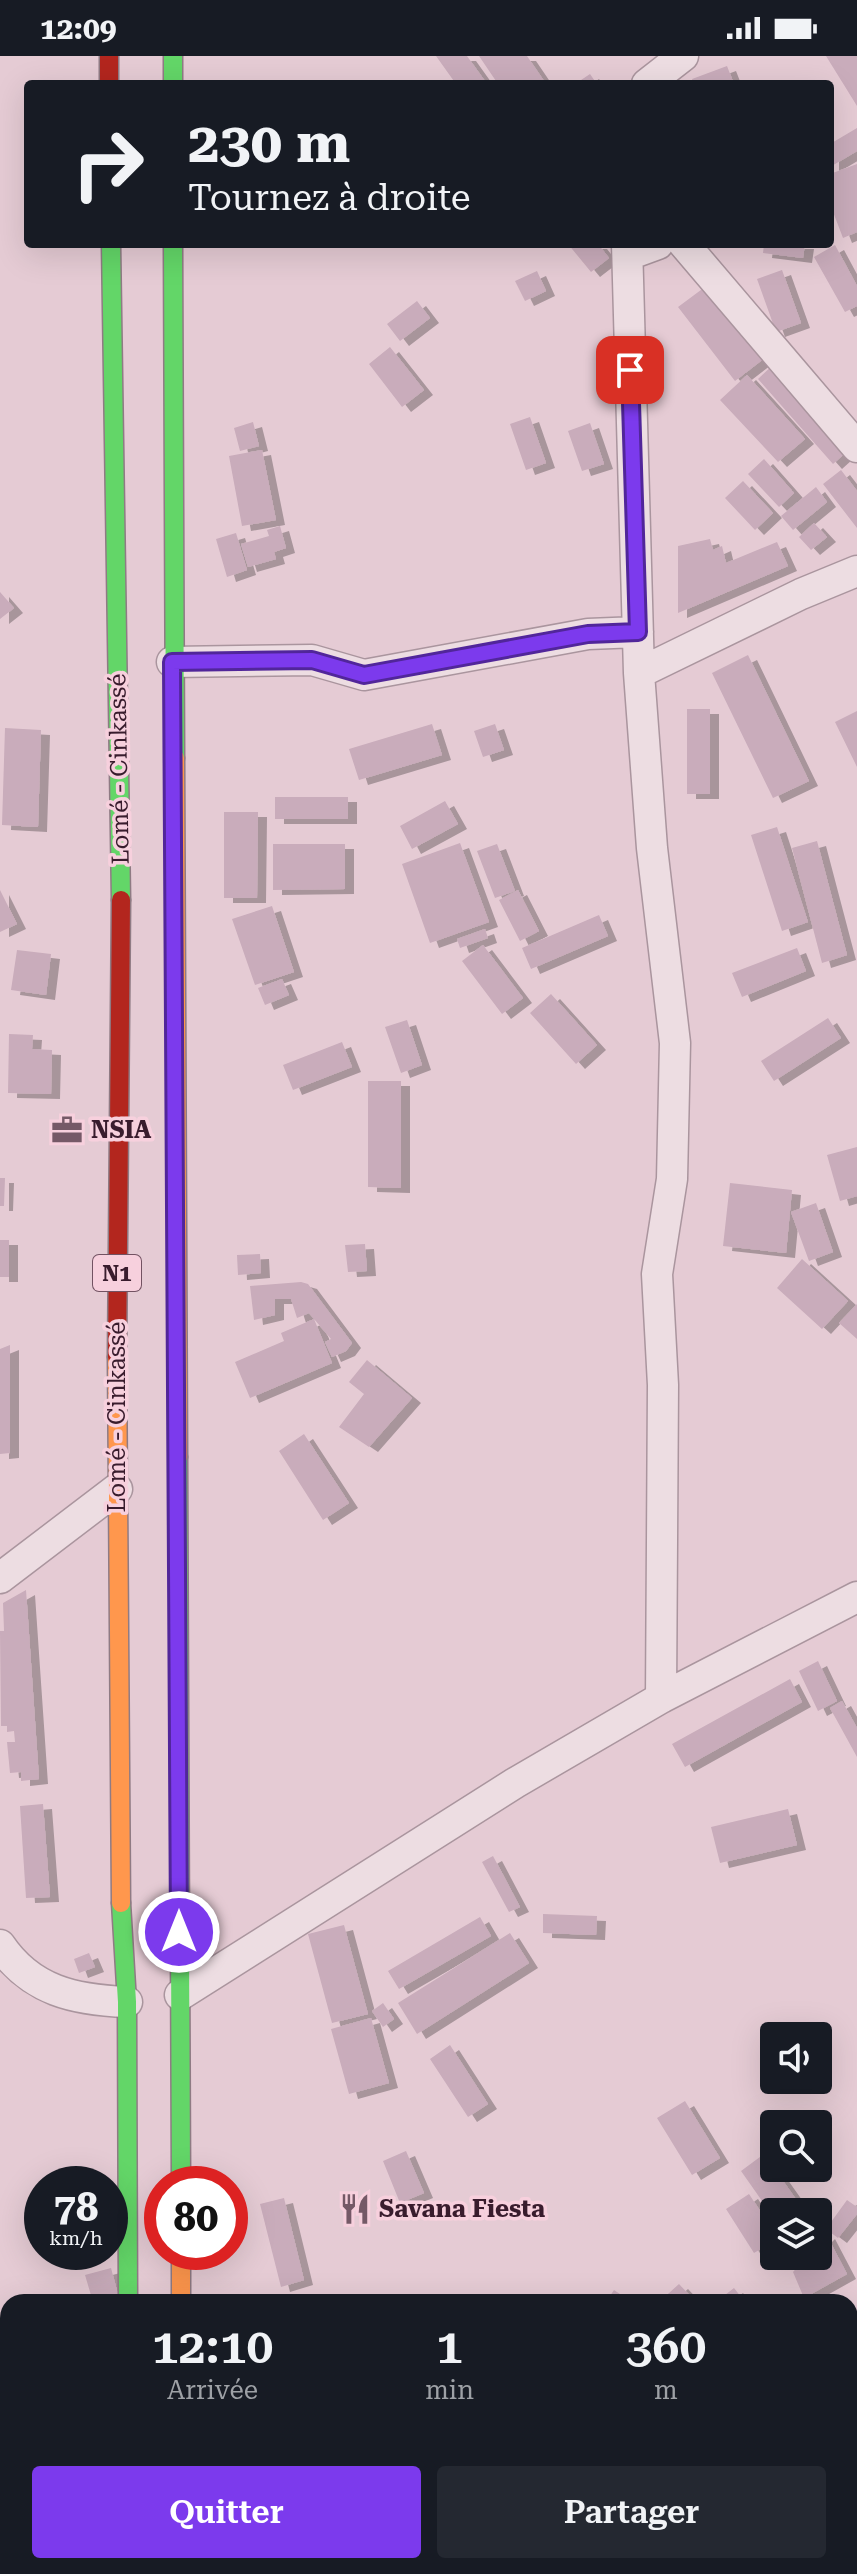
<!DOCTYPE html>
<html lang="fr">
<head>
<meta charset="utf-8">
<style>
  body { margin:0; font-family:"Roboto Serif",serif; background:#242831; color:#f1f3f6; height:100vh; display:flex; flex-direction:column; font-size:30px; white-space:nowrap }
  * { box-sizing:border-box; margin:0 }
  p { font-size:26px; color:#9ea1a6 }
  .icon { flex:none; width:44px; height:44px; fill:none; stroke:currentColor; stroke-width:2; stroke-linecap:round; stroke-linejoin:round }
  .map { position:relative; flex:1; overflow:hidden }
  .panel { position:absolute; left:0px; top:2238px; width:858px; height:280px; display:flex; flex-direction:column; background:#171b24; border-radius:24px 24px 0 0; box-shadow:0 8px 32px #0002 }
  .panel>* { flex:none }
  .hud { position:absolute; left:24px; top:24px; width:810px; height:168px; border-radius:8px; box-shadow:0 8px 32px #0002; background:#171b24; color:#f1f3f6; overflow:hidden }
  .fabs { position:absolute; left:760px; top:1966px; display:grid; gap:16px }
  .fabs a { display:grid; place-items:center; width:72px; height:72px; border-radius:8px; background:#171b24; box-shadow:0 8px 32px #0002; font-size:40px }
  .speed { position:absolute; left:24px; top:2110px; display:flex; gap:16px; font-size:40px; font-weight:700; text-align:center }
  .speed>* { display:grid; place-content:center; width:104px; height:104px; border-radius:50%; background:#171b24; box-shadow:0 8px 32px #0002; line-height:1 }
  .speed small { font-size:20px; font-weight:400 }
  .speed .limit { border:12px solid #d22; background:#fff; color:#111 }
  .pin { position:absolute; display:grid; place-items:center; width:68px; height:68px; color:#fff; margin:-34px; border-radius:16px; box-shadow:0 4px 12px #0006 }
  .me { position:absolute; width:88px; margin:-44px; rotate:0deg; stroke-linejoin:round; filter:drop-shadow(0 0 6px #0008) }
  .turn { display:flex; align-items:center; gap:28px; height:168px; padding:0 32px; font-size:36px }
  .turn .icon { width:104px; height:104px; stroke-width:2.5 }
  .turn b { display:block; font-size:56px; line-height:68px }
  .eta { display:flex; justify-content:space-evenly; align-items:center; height:136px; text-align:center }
  .eta b { font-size:48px; font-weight:600; line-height:56px }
  .cta { display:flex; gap:16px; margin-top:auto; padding:16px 32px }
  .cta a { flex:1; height:92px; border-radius:8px; background:#7c3aed; color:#fff; font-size:32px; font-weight:600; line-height:92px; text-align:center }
  .cta a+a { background:#242831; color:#f1f3f6 }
  .status { display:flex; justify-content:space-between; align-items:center; height:56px; padding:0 40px; background:#171b24; direction:ltr }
  .status svg { height:22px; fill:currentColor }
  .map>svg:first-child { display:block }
</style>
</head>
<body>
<div class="status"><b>12:09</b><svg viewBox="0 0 49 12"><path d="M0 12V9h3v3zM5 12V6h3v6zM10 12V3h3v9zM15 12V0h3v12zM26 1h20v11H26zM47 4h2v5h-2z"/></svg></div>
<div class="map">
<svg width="857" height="2518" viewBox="0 0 857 2518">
  <defs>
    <filter id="shadow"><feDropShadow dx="9" dy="5" stdDeviation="0" flood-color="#0004"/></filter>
  </defs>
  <rect width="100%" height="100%" fill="#e5cbd4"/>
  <path fill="#c9acbb" filter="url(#shadow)" d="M436 0H467L487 28H456Z
    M479 0H527L544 25 498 28Z
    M826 0H857V50Z
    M727 10 734 28H694L692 23Z
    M590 18 597 28H575Z
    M857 72V95L830 111V88Z
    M857 108V176L843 182 830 148V118Z
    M568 188H598L609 202 591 216Z
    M764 188H805L803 202 763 197Z
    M835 189 857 230V250L845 256 814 201Z
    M782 214 801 267 776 276 757 223Z
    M537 215 546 235 525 245 515 225Z
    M709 228 766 301 735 325 678 251Z
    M417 245 430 262 400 285 387 268Z
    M390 291 424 334 402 351 369 308Z
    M777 305 853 390 833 408 758 323Z
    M747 319 805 383 778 406 720 344Z
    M530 361 546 407 526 414 510 368Z
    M253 366 259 390 240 395 234 372Z
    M590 367 604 408 582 415 568 375Z
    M262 394 276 464 242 470 229 400Z
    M764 403 794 437 779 451 748 418Z
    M841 414 857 435V472L823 428Z
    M743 425 773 457 755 474 725 442Z
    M816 431 827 446 793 474 781 460Z
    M814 467 827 481 811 494 799 481Z
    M280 470 286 492 274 496 276 503 248 511 241 488 269 480 267 474Z
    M236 477 247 514 227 521 216 483Z
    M710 483 713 494 722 490 726 507 777 486 788 510 678 557V490Z
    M0 536 14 552 0 563Z
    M748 599 809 725 773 742 712 617Z
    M687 653H710V738H687Z
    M857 655V711L835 666Z
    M432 668 442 699 359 724 349 693Z
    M495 668 504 694 483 701 474 675Z
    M5 672 41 674 38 771 2 769Z
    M275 741H348V763H275Z
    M445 745 458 768 412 793 400 770Z
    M224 756H258L257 842H224Z
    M777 771 808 866 782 875 751 779Z
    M817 785 847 899 822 907 792 792Z
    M460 787 489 866 430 887 402 808Z
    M273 788H345V833L273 834Z
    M497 788 515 835 495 842 477 795Z
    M0 834 17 868 0 876Z
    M518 834 539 875 520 885 499 844Z
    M272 850 294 916 255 929 232 863Z
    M599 859 608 880 531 913 522 892Z
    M485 873 488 882 460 892 457 883Z
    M483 889 523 942 502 958 462 905Z
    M797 892 806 915 742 941 732 917Z
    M17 894 51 898 46 939 11 934Z
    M282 923 289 939 265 949 258 932Z
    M551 938 597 989 576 1008 530 957Z
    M828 962 841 982 774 1025 761 1005Z
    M407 964 422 1009 401 1017 385 971Z
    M9 978 33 979 32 993 52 994 51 1038 8 1037Z
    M342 986 352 1011 293 1034 283 1009Z
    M368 1025H401V1132L368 1131Z
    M857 1091V1140L840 1145 827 1099Z
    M0 1122H5L4 1150H0Z
    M730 1127 792 1134 786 1197 723 1190Z
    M816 1147 833 1196 809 1205 791 1156Z
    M0 1184H9V1221H0Z
    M365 1188 367 1215 348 1216 345 1189Z
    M260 1198 261 1217 238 1219 237 1199Z
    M802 1203 848 1245 822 1273 777 1232Z
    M301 1226 308 1228 352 1287 346 1295 332 1301 325 1286 331 1283 309 1257 297 1262 291 1243H275V1259L254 1264 250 1230Z
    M857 1248V1283L839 1267Z
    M314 1263 332 1307 250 1342 235 1306 284 1285 281 1277Z
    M10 1289V1397L0 1398V1293Z
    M367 1304 412 1342 369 1391 339 1371 364 1338 349 1326Z
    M304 1378 349 1447 323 1464 279 1395Z
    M26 1534 39 1723 21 1725V1716L10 1717 7 1686H15L14 1675 7 1676V1670H1L0 1575H4L3 1547Z
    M818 1605 837 1645 818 1655 799 1615Z
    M790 1623 802 1646 685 1711 672 1688Z
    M842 1645 857 1672V1701L830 1652Z
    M43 1748 50 1841 26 1842 20 1750Z
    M788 1753 797 1789 720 1807 711 1771Z
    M493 1800 520 1851 509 1856 482 1806Z
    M543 1858 597 1860 596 1879 543 1877Z
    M480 1861 491 1880 399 1933 388 1915Z
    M344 1869 368 1958 332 1967 308 1878Z
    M510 1877 529 1907 417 1978 398 1947Z
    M89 1897 95 1911 79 1917 74 1903Z
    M383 1947 394 1963 383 1971 372 1955Z
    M371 1962 389 2027 349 2038 331 1973Z
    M450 1989 488 2048 468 2061 430 2003Z
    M685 2045 720 2102 692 2119 657 2062Z
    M406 2095 424 2137 400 2147 383 2105Z
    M764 2098 805 2156H774V2162L741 2115Z
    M749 2138 774 2176V2185L754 2197 726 2153Z
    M284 2142 304 2224 281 2231 260 2148Z
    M847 2144 857 2151V2158L838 2182 826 2173Z
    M826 2178 847 2218 804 2242 793 2216 807 2200H818V2186Z
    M111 2212 120 2246H93L85 2219Z
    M679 2228 696 2246H659Z
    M734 2232 745 2246H716Z
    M614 2234 632 2246H606Z
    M334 2510H403L393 2518H323Z
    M727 2510H768L753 2518H723L721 2513Z
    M777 2510H814L819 2518H782Z"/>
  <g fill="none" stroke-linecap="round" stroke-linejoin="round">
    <defs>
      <path id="street" d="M647 28 683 0
        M627 188 639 617 652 792 675 987 672 1123 657 1218 663 1329 661 1642
        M684 188 857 391
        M628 199 658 188
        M172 606 312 604 364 619 588 578 638 576
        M639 617 801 538 857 515
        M0 1522 117 1433
        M0 1889C31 1935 75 1944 127 1946
        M180 1939 515 1727 661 1642 857 1541
        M0 2350 8 2354
        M442 2518 453 2510"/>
      <path id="fast" d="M173 0V28
        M111 188 121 844
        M173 188 175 702
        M178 1401 181 2128
        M121 1847 127 1946 128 2246
        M186 2510V2518"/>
      <path id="slow" d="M175 702 178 1401
        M117 1301 121 1847
        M181 2196V2246"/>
      <path id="jam" d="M109 0V28
        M117 1301 121 844
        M126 2510V2518"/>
    </defs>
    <use href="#street" stroke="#aa959e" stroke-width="33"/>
    <use href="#fast" stroke="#8f7b84" stroke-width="21"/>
    <use href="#slow" stroke="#8f7b84" stroke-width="21"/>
    <use href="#jam" stroke="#8f7b84" stroke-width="21"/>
    <use href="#street" stroke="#eddde2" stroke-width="30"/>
    <use href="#fast" stroke="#63d668" stroke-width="18"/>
    <use href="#slow" stroke="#ff974d" stroke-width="18"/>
    <use href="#jam" stroke="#b3261e" stroke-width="18"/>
  </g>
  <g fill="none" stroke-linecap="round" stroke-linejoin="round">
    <defs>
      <path id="route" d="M179 1876 172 606 312 604 364 619 588 578 638 576 630 314"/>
    </defs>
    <use href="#route" stroke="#51269a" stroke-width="20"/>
    <use href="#route" stroke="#7c3aed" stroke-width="14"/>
  </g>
  <defs>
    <symbol id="office-bare" viewBox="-9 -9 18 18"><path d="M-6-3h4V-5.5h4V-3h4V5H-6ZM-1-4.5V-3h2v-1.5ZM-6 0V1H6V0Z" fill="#755967" stroke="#f7d0dd" stroke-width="2.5" paint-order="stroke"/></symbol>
    <symbol id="restaurant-bare" viewBox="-9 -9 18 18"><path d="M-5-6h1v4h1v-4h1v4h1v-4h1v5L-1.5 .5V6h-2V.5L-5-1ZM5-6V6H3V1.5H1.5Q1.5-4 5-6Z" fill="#755967" stroke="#f7d0dd" stroke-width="2.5" paint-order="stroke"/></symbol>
  </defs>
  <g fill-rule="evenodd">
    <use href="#office-bare" x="45" y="1052" width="44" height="44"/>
    <use href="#restaurant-bare" x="333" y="2131" width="44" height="44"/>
  </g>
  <g text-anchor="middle" stroke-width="7" stroke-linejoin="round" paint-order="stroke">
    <rect fill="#f7d0dd" stroke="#725262" stroke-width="2" x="93" y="1199" width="48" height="36" rx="6"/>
    <g font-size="22" font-weight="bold" fill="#391c2d">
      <text x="117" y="1225">N1</text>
    </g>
    <g font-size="24" fill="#391c2d" stroke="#f7d0dd">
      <text transform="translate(119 713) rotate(-91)" y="8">Lomé - Cinkassé</text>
      <text transform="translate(117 1361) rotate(-90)" y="8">Lomé - Cinkassé</text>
    </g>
    <g font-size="24" font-weight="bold" fill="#391c2d" stroke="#f7d0dd" text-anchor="start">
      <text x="91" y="1082">NSIA</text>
      <text x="379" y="2161">Savana Fiesta</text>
    </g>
  </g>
</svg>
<div class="fabs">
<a><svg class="icon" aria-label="sound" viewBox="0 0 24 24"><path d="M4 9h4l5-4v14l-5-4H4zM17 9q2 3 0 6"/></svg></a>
<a><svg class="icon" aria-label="search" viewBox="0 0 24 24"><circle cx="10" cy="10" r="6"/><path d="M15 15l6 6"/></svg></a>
<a><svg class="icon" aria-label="layers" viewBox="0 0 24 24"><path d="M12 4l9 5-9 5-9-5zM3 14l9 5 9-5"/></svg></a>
</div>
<div class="speed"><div>78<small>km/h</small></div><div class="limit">80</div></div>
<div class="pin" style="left:630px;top:314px;background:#d93025"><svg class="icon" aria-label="arrive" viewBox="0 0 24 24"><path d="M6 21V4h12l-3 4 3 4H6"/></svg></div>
<svg class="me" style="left:179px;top:1876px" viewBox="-20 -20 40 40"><circle r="17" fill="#7c3aed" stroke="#fff" stroke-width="3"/><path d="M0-11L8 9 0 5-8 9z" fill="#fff"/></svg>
<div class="hud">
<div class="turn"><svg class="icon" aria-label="right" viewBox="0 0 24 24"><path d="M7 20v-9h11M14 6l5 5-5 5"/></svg><div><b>230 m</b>Tournez à droite</div></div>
</div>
<section class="panel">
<div class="eta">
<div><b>12:10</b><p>Arrivée</p></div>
<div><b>1</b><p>min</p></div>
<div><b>360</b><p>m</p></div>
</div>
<div class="cta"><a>Quitter</a><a>Partager</a></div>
</section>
</div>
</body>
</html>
